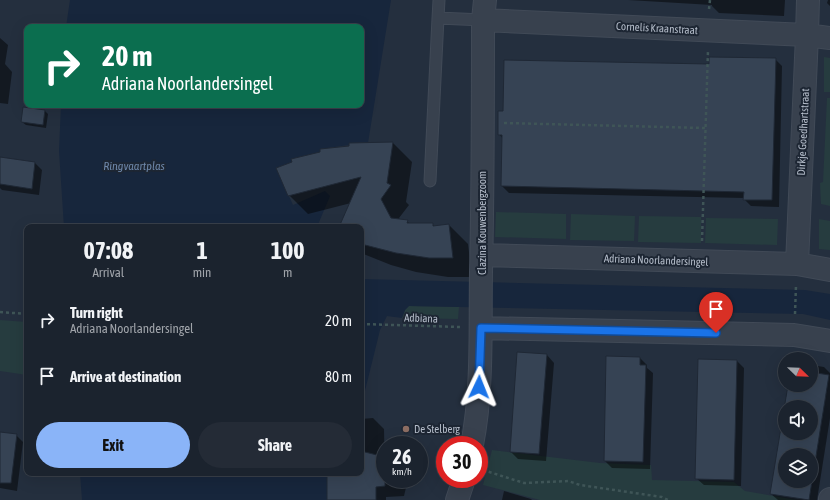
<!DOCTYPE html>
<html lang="en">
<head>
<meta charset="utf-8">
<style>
  body { margin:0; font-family:"Asap Condensed",sans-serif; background:#242b36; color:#f1f3f6; height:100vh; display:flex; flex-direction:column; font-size:15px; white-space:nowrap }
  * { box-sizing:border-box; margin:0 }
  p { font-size:13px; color:#a0a4aa }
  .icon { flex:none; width:22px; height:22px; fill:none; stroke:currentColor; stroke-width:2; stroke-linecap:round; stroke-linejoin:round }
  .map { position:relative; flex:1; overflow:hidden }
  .drawer { position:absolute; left:24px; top:224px; width:340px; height:252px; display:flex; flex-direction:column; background:#1b232e; border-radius:8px; box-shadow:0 4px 16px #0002,0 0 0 1px #39404a }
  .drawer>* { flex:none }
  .banner { position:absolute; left:24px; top:24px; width:340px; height:84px; border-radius:8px; box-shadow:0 4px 16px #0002,0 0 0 1px #39404a; background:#0b6e4f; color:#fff; overflow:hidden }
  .needle { width:26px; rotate:113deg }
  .buttons { position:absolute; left:778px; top:352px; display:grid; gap:8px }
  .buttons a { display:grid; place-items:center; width:40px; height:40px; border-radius:50%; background:#1b232e; box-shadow:0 4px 16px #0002,0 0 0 1px #39404a; font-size:20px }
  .speed { position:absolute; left:376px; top:436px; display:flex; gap:8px; font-size:20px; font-weight:700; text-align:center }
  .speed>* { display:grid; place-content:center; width:52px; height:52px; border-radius:50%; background:#1b232e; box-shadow:0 4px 16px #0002,0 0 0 1px #39404a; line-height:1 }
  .speed small { font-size:10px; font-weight:400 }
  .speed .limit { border:6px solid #d22; background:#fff; color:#111 }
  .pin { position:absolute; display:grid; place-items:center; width:34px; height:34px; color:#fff; margin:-41px -17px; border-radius:50% 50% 50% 0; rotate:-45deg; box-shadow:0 0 4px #0007 }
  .pin .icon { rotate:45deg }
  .me { position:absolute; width:44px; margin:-22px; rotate:2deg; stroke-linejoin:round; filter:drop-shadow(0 0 3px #0008) }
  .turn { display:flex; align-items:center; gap:14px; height:84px; padding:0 12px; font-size:18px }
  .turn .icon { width:52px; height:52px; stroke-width:2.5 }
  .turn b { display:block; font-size:28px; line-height:34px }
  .eta { display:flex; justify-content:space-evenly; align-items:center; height:68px; text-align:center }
  .eta b { font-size:24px; font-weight:700; line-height:28px }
  .button { display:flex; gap:8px; margin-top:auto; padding:8px 12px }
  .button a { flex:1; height:46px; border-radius:24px; background:#8ab4f8; color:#111; font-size:16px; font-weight:700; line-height:46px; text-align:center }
  .button a+a { background:#242b36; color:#f1f3f6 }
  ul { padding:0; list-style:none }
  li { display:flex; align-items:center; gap:12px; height:56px; padding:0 12px }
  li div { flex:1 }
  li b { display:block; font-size:15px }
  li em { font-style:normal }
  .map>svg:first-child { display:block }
</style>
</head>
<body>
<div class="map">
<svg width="830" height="500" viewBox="0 0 830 500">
  <rect width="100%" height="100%" fill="#242f3e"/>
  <path fill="#263c3f" d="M824 57 830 58V92H824Z
    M827 98H830V206L821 204 820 183 823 182Z
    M496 212 566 214V239L495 237Z
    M571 214 635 216 634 241 570 240Z
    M639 216 701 217V243L638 242Z
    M706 218 778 219 777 245 705 243Z
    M819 219 830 221V250L819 249Z
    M409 306 459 307 458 319 402 318 405 310Z
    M0 320 27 322V375L0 371Z
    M492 450 600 463 651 465 652 480 734 482 745 491 797 500H540L483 485Z"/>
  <path fill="#17263c" d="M70 0H391L368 143H349V145L320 149V152L292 159V162L276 168 293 205 325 191 330 196 317 227H64L59 151 61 105H361V27H66Z
    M361 279 805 290 830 294V320L803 314 409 306 405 310 402 318 387 316 380 330 361 407Z
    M80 473H327V500H82Z"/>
  <path fill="#0007" fill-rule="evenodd" d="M628 0H785L784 16 719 13 712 6V5Z
    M828 0H830V6L827 3Z
    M0 38 8 45 5 64 12 72 8 104 0 103Z
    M775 59 782 66 779 207 751 206 744 199V198L509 193 502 186 503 139 499 134 710 65Z
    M45 111 48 114 46 128 26 125 22 122Z
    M393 143 412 162 406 202 409 205 399 218 400 220 407 221 410 224H432L435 227 449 225 468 244 472 277H448L416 272 391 265 361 253V227H340L351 203 308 214 289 195 350 146V144Z
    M0 158 35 163 42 170 39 195 2 190 0 188Z
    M547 355 554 363 546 461 518 459 511 452Z
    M640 358 647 365V368L653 373 650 469 612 468 605 461Z
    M737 361 744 368 741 486 704 485 696 478Z
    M811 365 824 367 830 373V418L817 500H778L771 494 788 385H811ZM785 407H811V433H785ZM785 455H811V481H785Z
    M373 418 384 429 385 479H408L404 496 386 497V500H328V473H361V419Z
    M0 433 16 435 23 442 17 491 0 488Z
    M504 491 531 499 532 500H502Z"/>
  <path fill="#364354" stroke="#1f2835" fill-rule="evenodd" d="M709 57 776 58 772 200H743L744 192 501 186 502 135H498V111H503L504 60 709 64Z
    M23 107 45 110 43 125 21 122Z
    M393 142 387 183 391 185 381 199 391 218 408 220 407 223H433V226L449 224 453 258H429L396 253 361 244V227H339L361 177 288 196 276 168 292 162 291 159 320 152V149L349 146V143Z
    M0 157 35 162 32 189 0 184Z
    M517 352 547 354 539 454 510 452Z
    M606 356 640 357V365H646L643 462 604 461Z
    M698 359 737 360 734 480 695 479Z
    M811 372 829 375 809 500 770 494 788 385H811ZM785 407H811V433H785ZM785 455H811V481H785Z
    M0 432 17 434 11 483H0Z
    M361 451 385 457V486L376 487V500H327V473H361Z"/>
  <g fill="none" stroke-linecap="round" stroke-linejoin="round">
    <defs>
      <path id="service" d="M438 18 439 0
        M430 181 438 18 483 20"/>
      <path id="minor" d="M483 20 807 35 830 38
        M482 255 797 264 830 270
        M797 264 807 35 808 0
        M481 328 794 335 830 341
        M472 445C483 388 480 330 481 272 483 188 483 104 483 20L485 0
        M457 500 464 479
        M830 500V499"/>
    </defs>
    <use href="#service" stroke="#414a57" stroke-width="13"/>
    <use href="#minor" stroke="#414a57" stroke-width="24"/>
    <path stroke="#3f5557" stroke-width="2.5" stroke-dasharray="3 3" stroke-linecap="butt" d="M709 9 710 0
      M504 123 705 128
      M702 241 708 50
      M0 312 27 314
      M795 314 796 285
      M361 324 460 327
      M483 470 524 483 568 481 580 485 662 497 668 500"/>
    <use href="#service" stroke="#38414e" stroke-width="11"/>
    <use href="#minor" stroke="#38414e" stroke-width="22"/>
  </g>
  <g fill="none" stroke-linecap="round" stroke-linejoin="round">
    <defs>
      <path id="route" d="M479 387 481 328 716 333"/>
    </defs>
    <use href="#route" stroke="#114b97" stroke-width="10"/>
    <use href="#route" stroke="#1a73e8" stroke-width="7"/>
  </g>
  <circle fill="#8d6e63" stroke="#1d2633" stroke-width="1.5" cx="406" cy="429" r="4"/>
  <g text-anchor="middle" stroke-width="4" stroke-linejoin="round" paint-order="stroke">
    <g font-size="11" fill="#b4bcc9" stroke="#1d2633">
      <text transform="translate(657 28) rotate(3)" y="4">Cornelis Kraanstraat</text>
      <text transform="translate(803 132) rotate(-87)" y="4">Dirkje Goedhartstraat</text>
      <text transform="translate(482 223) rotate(-90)" y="4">Clazina Kouwenbergzoom</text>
      <text transform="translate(656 260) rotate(2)" y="4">Adriana Noorlandersingel</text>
      <text transform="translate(421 318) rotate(2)" y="4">Adbiana</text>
    </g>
    <g font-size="11" fill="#b4bcc9" stroke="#1d2633" text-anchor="start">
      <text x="414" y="433">De Stelberg</text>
    </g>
    <g font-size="12" font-style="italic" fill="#6d86a8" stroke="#1d2633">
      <text x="134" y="170">Ringvaartplas</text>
    </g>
  </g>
</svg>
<div class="buttons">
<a><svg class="needle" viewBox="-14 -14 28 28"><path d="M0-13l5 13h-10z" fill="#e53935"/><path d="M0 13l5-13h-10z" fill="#a0a4aa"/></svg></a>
<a><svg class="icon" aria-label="sound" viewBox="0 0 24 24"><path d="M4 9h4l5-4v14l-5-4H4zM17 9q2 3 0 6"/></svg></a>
<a><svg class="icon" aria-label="layers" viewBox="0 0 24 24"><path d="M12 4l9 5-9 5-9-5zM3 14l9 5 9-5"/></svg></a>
</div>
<div class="speed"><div>26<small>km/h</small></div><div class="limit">30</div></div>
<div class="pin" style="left:716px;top:333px;background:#d93025"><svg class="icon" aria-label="arrive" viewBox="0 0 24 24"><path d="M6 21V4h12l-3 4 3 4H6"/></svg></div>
<svg class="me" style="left:479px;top:387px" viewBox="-20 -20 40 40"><path d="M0-17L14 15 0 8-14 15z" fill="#1a73e8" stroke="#fff" stroke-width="4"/></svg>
<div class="banner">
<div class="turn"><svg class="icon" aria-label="right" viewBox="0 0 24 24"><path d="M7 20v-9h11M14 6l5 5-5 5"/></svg><div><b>20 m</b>Adriana Noorlandersingel</div></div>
</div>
<section class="drawer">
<div class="eta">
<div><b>07:08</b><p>Arrival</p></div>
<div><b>1</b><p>min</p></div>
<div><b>100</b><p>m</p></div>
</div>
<ul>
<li><svg class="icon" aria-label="right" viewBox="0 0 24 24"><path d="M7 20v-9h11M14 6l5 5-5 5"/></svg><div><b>Turn right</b><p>Adriana Noorlandersingel</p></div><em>20 m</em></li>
<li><svg class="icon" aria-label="arrive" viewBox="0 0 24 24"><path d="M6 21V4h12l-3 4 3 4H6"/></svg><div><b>Arrive at destination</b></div><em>80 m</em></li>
</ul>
<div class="button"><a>Exit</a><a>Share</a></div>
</section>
</div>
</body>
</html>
